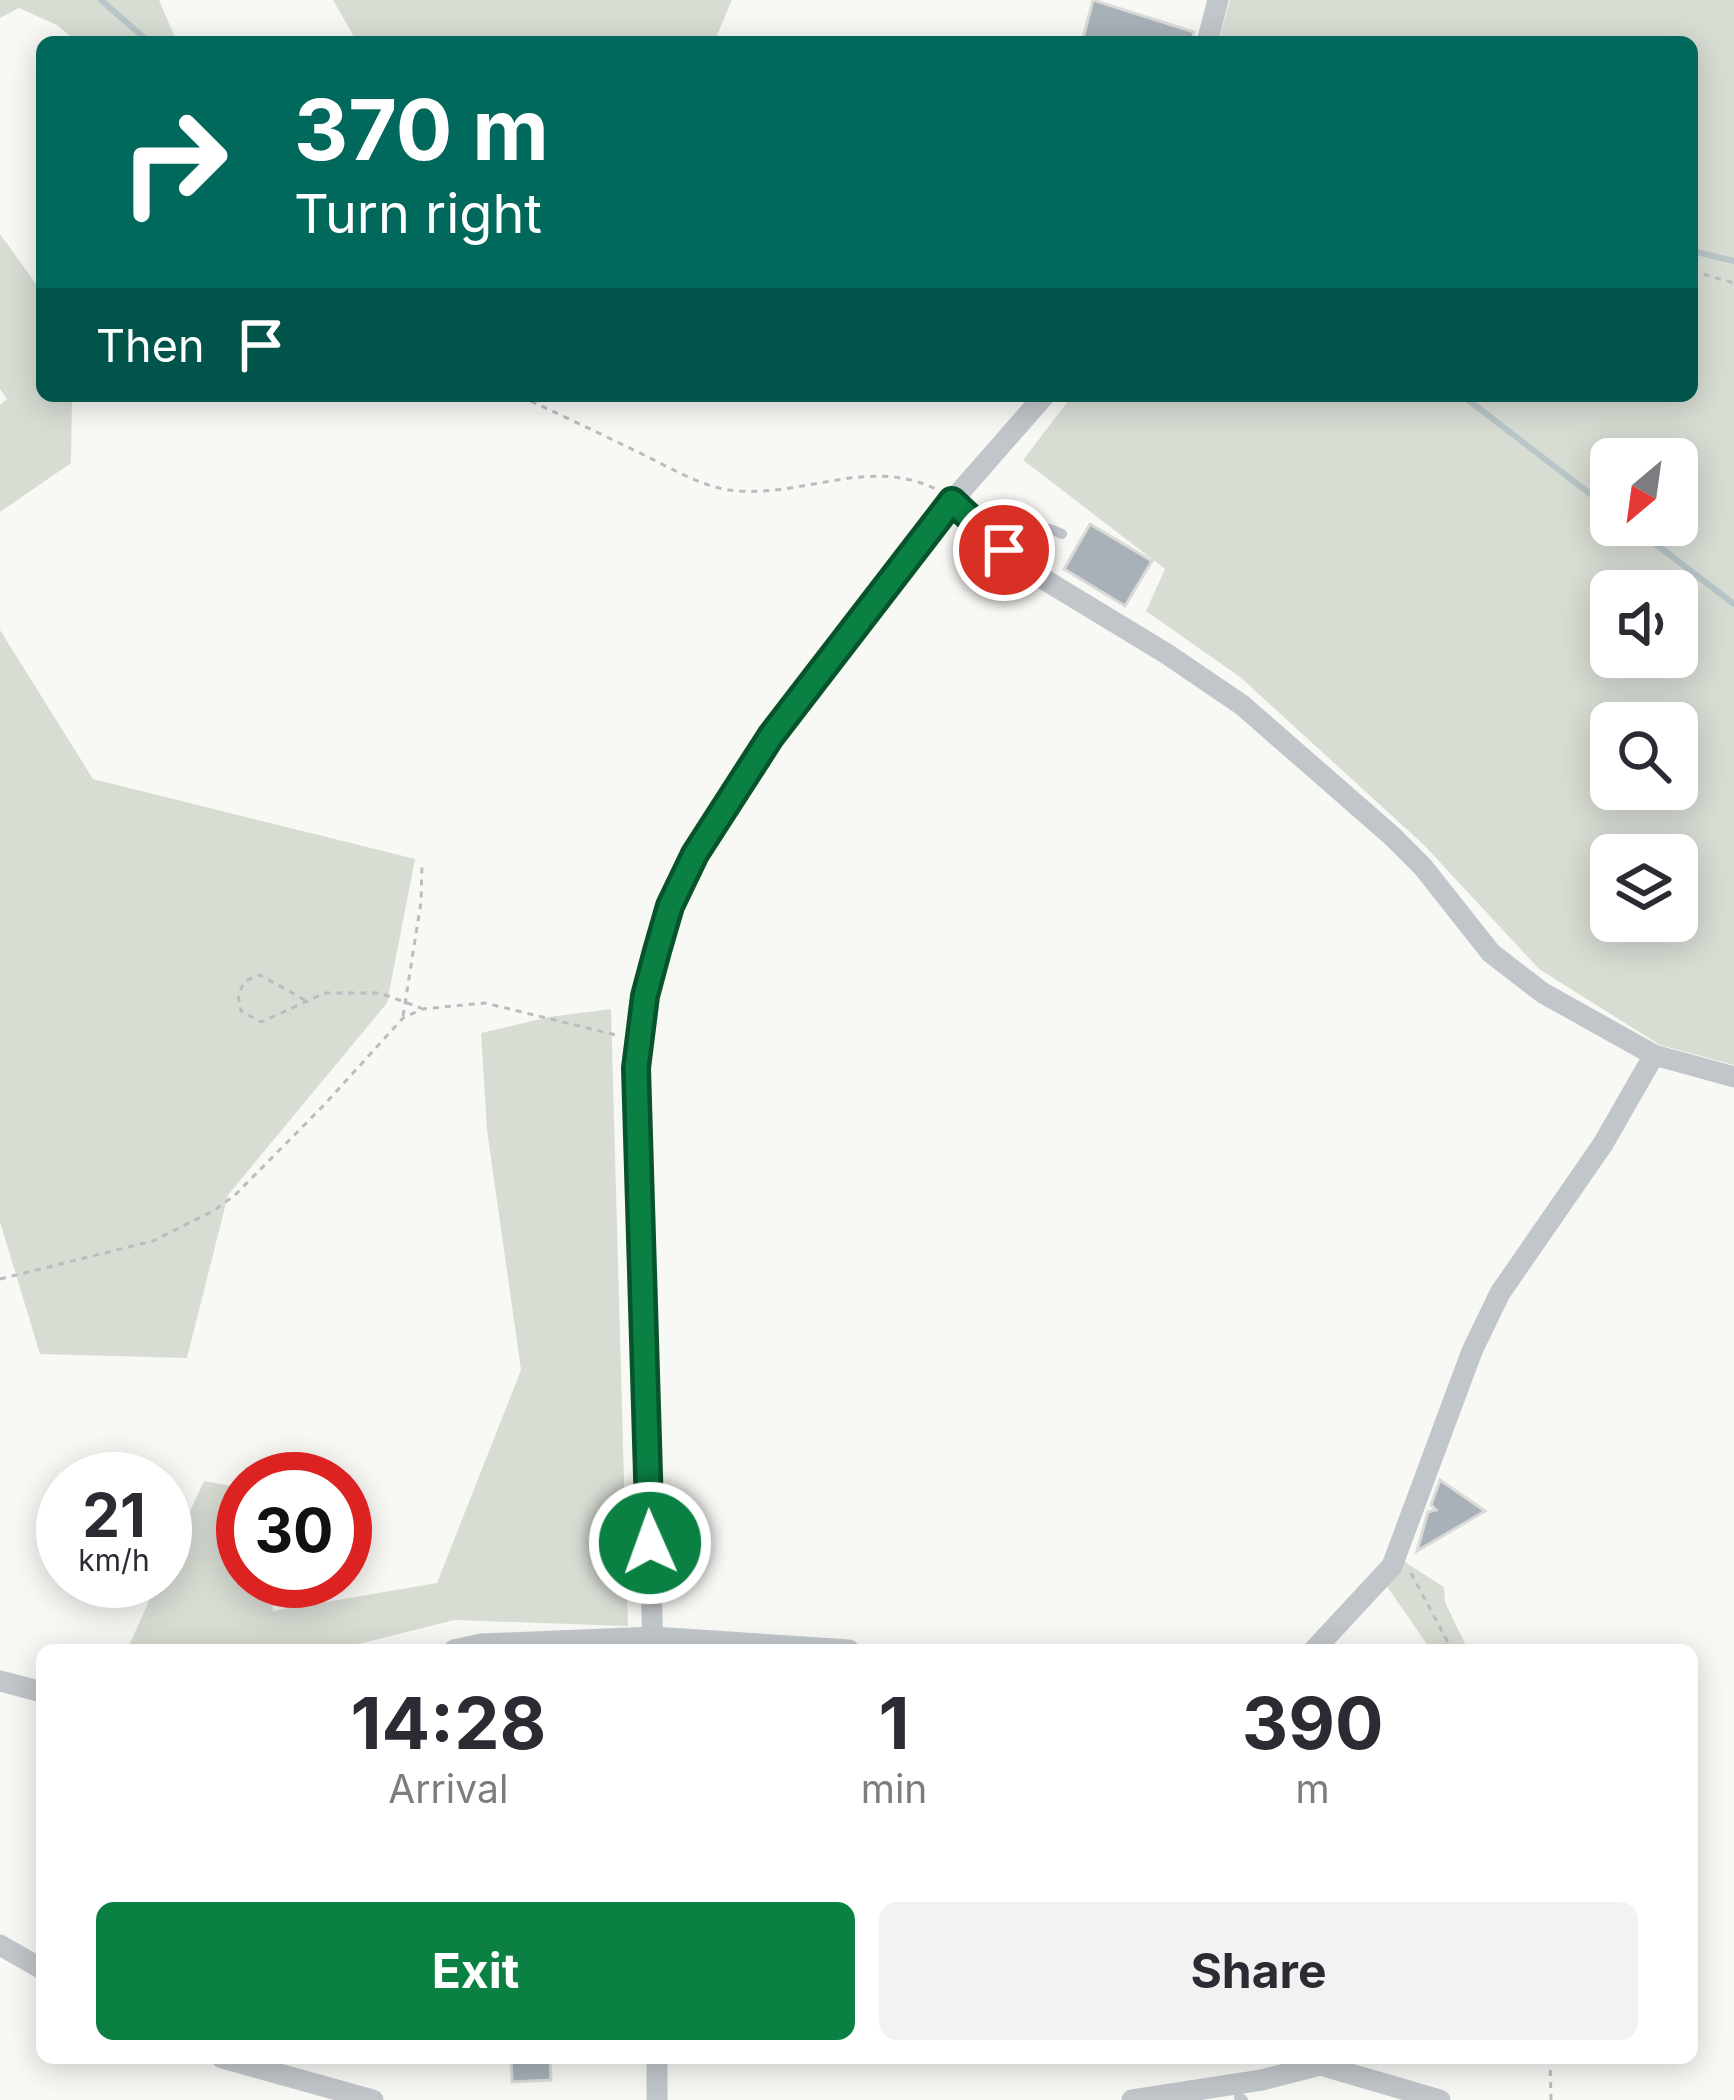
<!DOCTYPE html>
<html lang="en">
<head>
<meta charset="utf-8">
<style>
  body { margin:0; font-family:Inter,sans-serif; background:#f2f2f3; color:#2b2b33; height:100vh; display:flex; flex-direction:column; font-size:45px; white-space:nowrap }
  * { box-sizing:border-box; margin:0 }
  p { font-size:39px; color:#7c7c81 }
  .icon { flex:none; width:66px; height:66px; fill:none; stroke:currentColor; stroke-width:2; stroke-linecap:round; stroke-linejoin:round }
  .map { position:relative; flex:1; overflow:hidden }
  .sheet { position:absolute; left:36px; top:1644px; width:1662px; height:420px; display:flex; flex-direction:column; background:#fff; border-radius:18px; box-shadow:0 6px 30px #0003 }
  .sheet>* { flex:none }
  .banner { position:absolute; left:36px; top:36px; width:1662px; height:366px; border-radius:18px; box-shadow:0 6px 30px #0003; background:#00695c; color:#fff; overflow:hidden }
  .needle { width:78px; rotate:209deg }
  .tools { position:absolute; left:1590px; top:438px; display:grid; gap:24px }
  .tools a { display:grid; place-items:center; width:108px; height:108px; border-radius:18px; background:#fff; box-shadow:0 6px 30px #0003; font-size:60px }
  .speed { position:absolute; left:36px; top:1452px; display:flex; gap:24px; font-size:60px; font-weight:700; text-align:center }
  .speed>* { display:grid; place-content:center; width:156px; height:156px; border-radius:50%; background:#fff; box-shadow:0 6px 30px #0003; line-height:1 }
  .speed small { font-size:30px; font-weight:400 }
  .speed .limit { border:18px solid #d22; background:#fff; color:#111 }
  .pin { position:absolute; display:grid; place-items:center; width:102px; height:102px; color:#fff; margin:-51px; border:6px solid #fff; border-radius:50%; box-shadow:0 3px 12px #0007 }
  .me { position:absolute; width:132px; margin:-66px; rotate:358deg; stroke-linejoin:round; filter:drop-shadow(0 0 9px #0008) }
  .turn { display:flex; align-items:center; gap:42px; height:252px; padding:0 60px; font-size:54px }
  .turn .icon { width:156px; height:156px; stroke-width:2.5 }
  .turn b { display:block; font-size:84px; line-height:102px }
  .then { display:flex; align-items:center; height:114px; padding:0 60px; background:#0003; gap:24px; font-size:45px }
  .eta { display:flex; justify-content:space-evenly; align-items:center; height:204px; text-align:center }
  .eta b { font-size:72px; font-weight:700; line-height:84px }
  .primary-button { display:flex; gap:24px; margin-top:auto; padding:24px 60px }
  .primary-button a { flex:1; height:138px; border-radius:18px; background:#0b8043; color:#fff; font-size:48px; font-weight:700; line-height:138px; text-align:center }
  .primary-button a+a { background:#f2f2f3; color:#2b2b33 }
  .map>svg:first-child { display:block }
</style>
</head>
<body>
<div class="map">
<svg width="1734" height="2100" viewBox="0 0 1734 2100">
  <rect width="100%" height="100%" fill="#f8f8f5"/>
  <path fill="#d8ddd4" fill-rule="evenodd" d="M0 0H159L177 42H77L57 25 19 8 0 18Z
    M333 0H732L714 42H357Z
    M1230 0H1734V1065L1660 1045 1539 969 1423 844 1240 677 1146 611 1165 569 1023 460 1072 396H1692V42H1218ZM1677 459V525H1611V459ZM1677 591V657H1611V591ZM1677 723V789H1611V723ZM1677 855V921H1611V855Z
    M0 234 42 292V396H72L71 463 0 512V405L7 399 0 389Z
    M0 630 93 779 415 859 387 1003 228 1195 187 1358 40 1354 0 1222Z
    M611 1009 628 1626 454 1620 335 1650H127L158 1581H165V1566L204 1481 243 1488V1581H271L273 1611 437 1583 521 1370 487 1130 481 1033 549 1017Z
    M1397 1557 1444 1587 1445 1602 1468 1650H1431L1386 1585Z"/>
  <g fill="none" stroke-linecap="round" stroke-linejoin="round">
    <path stroke="#b8c5c9" stroke-width="6" d="M101 0 149 42
      M1692 251 1734 261
      M1463 396 1611 510
      M1631 525 1734 604"/>
  </g>
  <path fill="#a8b1b8" stroke="#dadad8" stroke-width="3" d="M1093 0 1194 32 1192 42H1082Z
    M1090 524 1152 561 1125 606 1064 569Z
    M1440 1480 1485 1511 1417 1551 1428 1512 1436 1510 1431 1505Z
    M511 2058H550L551 2080 512 2082Z"/>
  <g fill="none" stroke-linecap="round" stroke-linejoin="round">
    <path stroke="#b9bdc0" stroke-width="3" stroke-dasharray="6 6" stroke-linecap="butt" d="M1692 271 1734 283
      M520 396C561 415 603 435 644 455 673 469 705 489 738 491 806 496 870 457 936 489
      M305 1000 260 975 245 981 238 995 241 1011 261 1022 325 993H380L421 1008
      M403 1016 421 902 422 863
      M0 1279 153 1241 213 1211 234 1196 324 1105 403 1018 422 1009 485 1003 620 1036
      M1411 1573 1452 1650
      M1550 2058 1551 2100"/>
    <path stroke="#c1c6ca" stroke-width="10" d="M988 533C1017 529 1035 520 1062 534
      M1239 2097 1243 2100"/>
    <path stroke="#c1c6ca" stroke-width="21" d="M1207 42 1218 0
      M952 501 1022 566 1167 654 1242 705 1392 836 1423 867 1491 953 1543 993 1654 1055 1734 1077
      M454 1650 481 1644 653 1637 849 1650
      M653 1650 636 1068 645 996 670 906 695 854 771 736 952 501 1044 396
      M1314 1650 1392 1566 1472 1351 1500 1293 1603 1144 1654 1055
      M0 1681 42 1692
      M0 1945 42 1969
      M222 2058 373 2100
      M657 2100V2058
      M1132 2100 1262 2080 1320 2065 1440 2100"/>
  </g>
  <g fill="none" stroke-linecap="round" stroke-linejoin="round">
    <defs>
      <path id="route" d="M650 1543 636 1068 645 996 657 951 670 906 695 854 771 736 952 501 1004 550"/>
    </defs>
    <use href="#route" stroke="#07532c" stroke-width="30"/>
    <use href="#route" stroke="#0b8043" stroke-width="21"/>
  </g>
</svg>
<div class="tools">
<a><svg class="needle" viewBox="-14 -14 28 28"><path d="M0-13l5 13h-10z" fill="#e53935"/><path d="M0 13l5-13h-10z" fill="#7c7c81"/></svg></a>
<a><svg class="icon" aria-label="sound" viewBox="0 0 24 24"><path d="M4 9h4l5-4v14l-5-4H4zM17 9q2 3 0 6"/></svg></a>
<a><svg class="icon" aria-label="search" viewBox="0 0 24 24"><circle cx="10" cy="10" r="6"/><path d="M15 15l6 6"/></svg></a>
<a><svg class="icon" aria-label="layers" viewBox="0 0 24 24"><path d="M12 4l9 5-9 5-9-5zM3 14l9 5 9-5"/></svg></a>
</div>
<div class="speed"><div>21<small>km/h</small></div><div class="limit">30</div></div>
<div class="pin" style="left:1004px;top:550px;background:#d93025"><svg class="icon" aria-label="arrive" viewBox="0 0 24 24"><path d="M6 21V4h12l-3 4 3 4H6"/></svg></div>
<svg class="me" style="left:650px;top:1543px" viewBox="-20 -20 40 40"><circle r="17" fill="#0b8043" stroke="#fff" stroke-width="3"/><path d="M0-11L8 9 0 5-8 9z" fill="#fff"/></svg>
<div class="banner">
<div class="turn"><svg class="icon" aria-label="right" viewBox="0 0 24 24"><path d="M7 20v-9h11M14 6l5 5-5 5"/></svg><div><b>370 m</b>Turn right</div></div>
<div class="then">Then<svg class="icon" aria-label="arrive" viewBox="0 0 24 24"><path d="M6 21V4h12l-3 4 3 4H6"/></svg></div>
</div>
<section class="sheet">
<div class="eta">
<div><b>14:28</b><p>Arrival</p></div>
<div><b>1</b><p>min</p></div>
<div><b>390</b><p>m</p></div>
</div>
<div class="primary-button"><a>Exit</a><a>Share</a></div>
</section>
</div>
</body>
</html>
